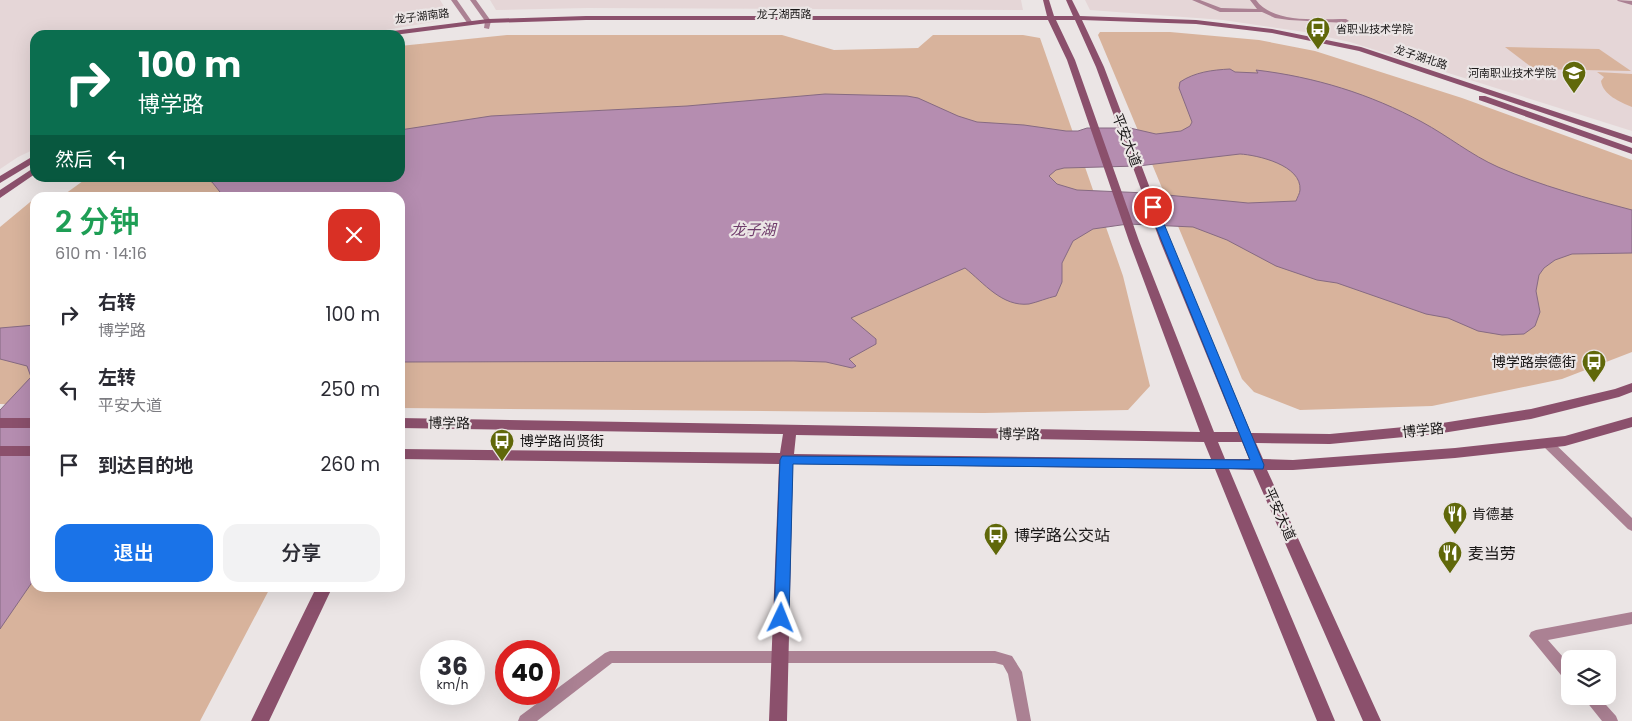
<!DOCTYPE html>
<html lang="zh">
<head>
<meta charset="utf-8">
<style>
  body { margin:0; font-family:Poppins,"Noto Sans SC",sans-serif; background:#f2f2f3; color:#2b2b33; height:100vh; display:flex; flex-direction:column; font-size:19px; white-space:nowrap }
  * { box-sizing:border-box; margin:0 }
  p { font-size:16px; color:#7c7c81 }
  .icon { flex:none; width:28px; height:28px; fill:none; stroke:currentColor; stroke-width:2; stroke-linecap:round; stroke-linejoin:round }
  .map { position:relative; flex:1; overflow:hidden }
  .side { position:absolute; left:30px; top:192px; width:375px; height:400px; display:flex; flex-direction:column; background:#fff; border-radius:15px; box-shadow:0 5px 20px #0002 }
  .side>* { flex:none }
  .top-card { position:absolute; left:30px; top:30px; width:375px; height:152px; border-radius:15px; box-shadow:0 5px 20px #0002; background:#0b6e4f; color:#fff; overflow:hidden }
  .tools { position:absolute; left:1561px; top:650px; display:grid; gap:10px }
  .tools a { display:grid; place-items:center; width:55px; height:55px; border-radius:10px; background:#fff; box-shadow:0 5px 20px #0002; font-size:25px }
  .speed { position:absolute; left:420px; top:640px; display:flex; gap:10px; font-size:25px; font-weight:700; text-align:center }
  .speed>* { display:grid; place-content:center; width:65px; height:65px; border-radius:50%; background:#fff; box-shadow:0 5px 20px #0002; line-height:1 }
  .speed small { font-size:12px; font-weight:400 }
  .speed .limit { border:8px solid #d22; background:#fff; color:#111 }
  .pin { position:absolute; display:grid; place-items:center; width:42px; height:42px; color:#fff; margin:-21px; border:2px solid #fff; border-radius:50%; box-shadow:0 1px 5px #0007 }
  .me { position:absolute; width:55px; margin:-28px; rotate:2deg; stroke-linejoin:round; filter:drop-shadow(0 0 4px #0008) }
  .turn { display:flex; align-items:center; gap:18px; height:105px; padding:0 25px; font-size:22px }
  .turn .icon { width:65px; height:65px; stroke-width:2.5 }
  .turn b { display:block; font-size:35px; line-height:42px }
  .then { display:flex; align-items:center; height:48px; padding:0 25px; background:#0003; gap:10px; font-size:19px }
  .round { display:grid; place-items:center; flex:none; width:52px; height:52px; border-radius:15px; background:#f2f2f3 }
  .head { display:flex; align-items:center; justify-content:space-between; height:85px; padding:0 25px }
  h1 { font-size:30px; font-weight:600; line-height:38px; color:#1e9e55 }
  .button { display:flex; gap:10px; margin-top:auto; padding:10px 25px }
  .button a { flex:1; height:58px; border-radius:15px; background:#1a73e8; color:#fff; font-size:20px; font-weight:600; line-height:58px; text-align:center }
  .button a+a { background:#f2f2f3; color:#2b2b33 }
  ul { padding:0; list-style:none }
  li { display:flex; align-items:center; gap:15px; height:75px; padding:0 25px }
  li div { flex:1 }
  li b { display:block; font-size:19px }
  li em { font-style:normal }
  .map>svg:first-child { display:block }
</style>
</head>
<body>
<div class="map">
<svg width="1632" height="721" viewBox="0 0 1632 721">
  <rect width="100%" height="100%" fill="#ebe5e5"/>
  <path fill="#e5d6d7" d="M0 0H440L450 16 438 21 357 35H35V149L18 157 0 169Z
    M490 0H1021L1023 10 587 8 496 10Z
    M1085 0H1632V131L1350 42 1305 32 1223 20 1090 10Z"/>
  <path fill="#d8b39c" d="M1100 32H1170L1259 40 1315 51 1462 98 1632 160V352L1562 379 1432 406 1300 410 1254 392 1242 379 1098 35Z
    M507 35H782L834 50 918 48 933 35H1023L1040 38 1123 276 1150 386 1128 410 984 413 400 408V198H36L41 193 65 194 87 178H400V46Z
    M1505 47 1599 49 1631 71 1534 69Z
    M1597 72 1632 74V107C1620 102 1603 95 1601 81L1604 77Z
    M35 198V405L0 404V227Z
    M0 475H35V588H270L200 721H0Z"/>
  <path fill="#b58db0" stroke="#866a82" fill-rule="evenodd" d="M1230 69 1235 72 1258 73 1256 70C1315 77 1370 94 1422 122 1448 136 1471 155 1498 167 1541 186 1587 198 1632 210V253L1572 254 1555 260 1544 268 1539 275 1536 291 1540 312 1535 326 1524 334 1502 335 1478 331 1448 318 1426 314 1337 283 1317 280 1276 266 1227 240 1193 227 1128 224 1093 229 1073 241 1062 263V282L1056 296C1047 298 1038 302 1029 304 1002 307 984 283 965 268L851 318 876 339V344L849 359 856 366 852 368 826 362 794 361 401 362 400 198 216 197 220 192 212 182 202 178H400V130L491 116 687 106 825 94 907 96 918 98 958 116 977 122 1024 125 1066 131H1078L1087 128H1130L1156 134 1181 131 1190 126 1192 122 1179 88 1180 82C1195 72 1212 70 1230 69ZM1240 154C1257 155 1302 165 1300 190 1300 193 1297 198 1296 201L1248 203 1147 193 1077 190 1057 184 1049 176 1056 170 1064 168 1138 166Z
    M35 325V578L0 629V410L31 377 27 366 0 359V328Z"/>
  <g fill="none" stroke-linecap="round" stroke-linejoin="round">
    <path fill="#ab8193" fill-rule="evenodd" d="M451 0H457L473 23 472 24H468Z
      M470 0H476L491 21 489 29 484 28 485 21Z
      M1192 0H1200L1221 8 1257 9 1250 0H1256C1273 24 1319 19 1346 19L1349 21 1346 23 1289 20 1275 18 1262 12H1220Z
      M1617 0 1632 1V5L1618 1Z
      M1547 439 1551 440 1632 518V531L1628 529 1543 446 1541 443 1543 440Z
      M1632 612V624L1548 640 1570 665V681L1565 680 1529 636 1531 632 1536 630Z
      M610 651H995L1012 656 1022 672 1031 721H1017L1008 674 1003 665 995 663H612L537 721H518L520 716 605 653Z
      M1582 696H1598L1616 716 1618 721H1602Z"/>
    <path fill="#8b506c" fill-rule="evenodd" d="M1043 0H1049L1054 16H1073L1066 0H1072L1080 16 1196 20 1272 29 1361 47 1632 137V143L1359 51 1272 33 1196 24 1082 20 1104 67 1170 241 1251 433 1330 434 1436 424 1531 409 1615 389 1632 383V392L1619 397 1531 419 1436 434 1330 444 1256 443 1263 459 1293 460 1455 448 1565 436 1632 417V427L1565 446 1455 458 1293 470H1267L1381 721H1363L1253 470 1229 469 1335 721H1317L1215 469 793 464 787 721H769L779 464 400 459V449L780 453 783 434 400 428V418L1200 432 1129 241 1067 60 1048 20H586L488 23 394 35H373L377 33 488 19 586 16H1047ZM1056 20H1075L1096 67 1160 241 1238 432H1214L1139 241 1075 60ZM796 435 1204 442 1211 459 794 454ZM1218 442H1242L1249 459H1225Z
      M1479 96H1485L1632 148V154L1479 100Z
      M35 155V162L0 183V176Z
      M35 167V174L0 198V190Z
      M0 418H35V428H0Z
      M0 446H35V456H0Z
      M316 588H332L269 721H251Z"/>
  </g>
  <path fill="#1a73e8" stroke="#114b97" d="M1149 205H1153L1157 207 1264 465 1263 469 793 464 789 618 786 622 781 624 776 622 774 618 780 460 782 456 1250 460 1148 207Z"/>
  <defs>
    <symbol id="bus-pin" viewBox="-11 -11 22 30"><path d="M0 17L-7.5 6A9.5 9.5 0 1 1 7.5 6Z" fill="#60680a" stroke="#ebe5e5"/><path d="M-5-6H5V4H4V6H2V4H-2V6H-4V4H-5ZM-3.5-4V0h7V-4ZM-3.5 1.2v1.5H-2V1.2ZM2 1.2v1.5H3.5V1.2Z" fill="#fff"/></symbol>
    <symbol id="university-pin" viewBox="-11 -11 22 30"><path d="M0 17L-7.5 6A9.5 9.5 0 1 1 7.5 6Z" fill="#60680a" stroke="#ebe5e5"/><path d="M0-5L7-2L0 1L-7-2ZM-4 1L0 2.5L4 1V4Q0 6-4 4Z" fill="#fff"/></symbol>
    <symbol id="restaurant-pin" viewBox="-11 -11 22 30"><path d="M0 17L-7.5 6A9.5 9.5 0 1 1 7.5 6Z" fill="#60680a" stroke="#ebe5e5"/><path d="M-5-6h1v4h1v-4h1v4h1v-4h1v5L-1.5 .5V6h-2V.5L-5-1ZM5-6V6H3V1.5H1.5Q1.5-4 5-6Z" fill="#fff"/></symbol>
  </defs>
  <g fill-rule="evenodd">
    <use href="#bus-pin" x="1304" y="15" width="28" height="38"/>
    <use href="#university-pin" x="1560" y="59" width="28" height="38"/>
    <use href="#bus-pin" x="1580" y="348" width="28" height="38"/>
    <use href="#bus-pin" x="488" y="427" width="28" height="38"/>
    <use href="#restaurant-pin" x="1441" y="500" width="28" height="38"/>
    <use href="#bus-pin" x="982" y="521" width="28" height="38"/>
    <use href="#restaurant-pin" x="1436" y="539" width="28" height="38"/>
  </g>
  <g text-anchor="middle" stroke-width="4.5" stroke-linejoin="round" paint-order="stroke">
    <g font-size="11" fill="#191717" stroke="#ebe5e5">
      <text x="784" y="18">龙子湖西路</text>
      <text transform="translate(422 16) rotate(-7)" y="4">龙子湖南路</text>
      <text transform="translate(1421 57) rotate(18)" y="4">龙子湖北路</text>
    </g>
    <g font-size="11" fill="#191717" stroke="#ebe5e5" text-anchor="start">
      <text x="1336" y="33">省职业技术学院</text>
      <text x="1556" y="77" text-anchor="end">河南职业技术学院</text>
    </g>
    <g font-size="14" fill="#191717" stroke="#ebe5e5">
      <text transform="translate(1127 140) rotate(69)" y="5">平安大道</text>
      <text transform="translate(449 423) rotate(1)" y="5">博学路</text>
      <text transform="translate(1423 430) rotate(-6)" y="5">博学路</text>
      <text transform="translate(1019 434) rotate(1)" y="5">博学路</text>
      <text transform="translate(1280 514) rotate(66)" y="5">平安大道</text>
    </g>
    <g font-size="14" fill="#191717" stroke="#ebe5e5" text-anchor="start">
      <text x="1576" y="367" text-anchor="end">博学路崇德街</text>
      <text x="520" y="446">博学路尚贤街</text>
      <text x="1472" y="519">肯德基</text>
    </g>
    <g font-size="15" font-style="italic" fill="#6f3c6b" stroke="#ebe5e5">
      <text x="753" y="235">龙子湖</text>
    </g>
    <g font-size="16" fill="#191717" stroke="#ebe5e5" text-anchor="start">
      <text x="1014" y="541">博学路公交站</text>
      <text x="1468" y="559">麦当劳</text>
    </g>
  </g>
</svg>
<div class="tools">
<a><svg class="icon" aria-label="layers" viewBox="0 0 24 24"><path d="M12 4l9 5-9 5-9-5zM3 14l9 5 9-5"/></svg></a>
</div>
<div class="speed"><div>36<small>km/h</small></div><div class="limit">40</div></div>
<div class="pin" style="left:1153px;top:207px;background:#d93025"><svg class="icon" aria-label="arrive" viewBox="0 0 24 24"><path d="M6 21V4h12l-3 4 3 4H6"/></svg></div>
<svg class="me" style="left:781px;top:618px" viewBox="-20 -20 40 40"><path d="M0-17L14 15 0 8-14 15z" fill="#1a73e8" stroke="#fff" stroke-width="4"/></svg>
<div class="top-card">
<div class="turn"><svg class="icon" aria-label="right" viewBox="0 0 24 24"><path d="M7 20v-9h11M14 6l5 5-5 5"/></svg><div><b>100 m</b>博学路</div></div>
<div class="then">然后<svg class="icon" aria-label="left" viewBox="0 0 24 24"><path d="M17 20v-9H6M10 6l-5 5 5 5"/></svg></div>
</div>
<section class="side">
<div class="head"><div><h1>2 分钟</h1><p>610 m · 14:16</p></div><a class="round" style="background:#d93025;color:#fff"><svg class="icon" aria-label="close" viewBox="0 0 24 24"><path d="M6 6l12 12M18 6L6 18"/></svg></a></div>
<ul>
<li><svg class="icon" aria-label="right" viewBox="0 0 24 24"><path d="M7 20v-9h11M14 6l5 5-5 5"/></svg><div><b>右转</b><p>博学路</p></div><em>100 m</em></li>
<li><svg class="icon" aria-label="left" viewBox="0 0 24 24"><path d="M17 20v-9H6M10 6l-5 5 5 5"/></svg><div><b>左转</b><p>平安大道</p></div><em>250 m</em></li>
<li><svg class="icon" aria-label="arrive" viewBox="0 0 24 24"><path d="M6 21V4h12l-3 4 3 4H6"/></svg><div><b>到达目的地</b></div><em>260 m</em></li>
</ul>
<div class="button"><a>退出</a><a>分享</a></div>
</section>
</div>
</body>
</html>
